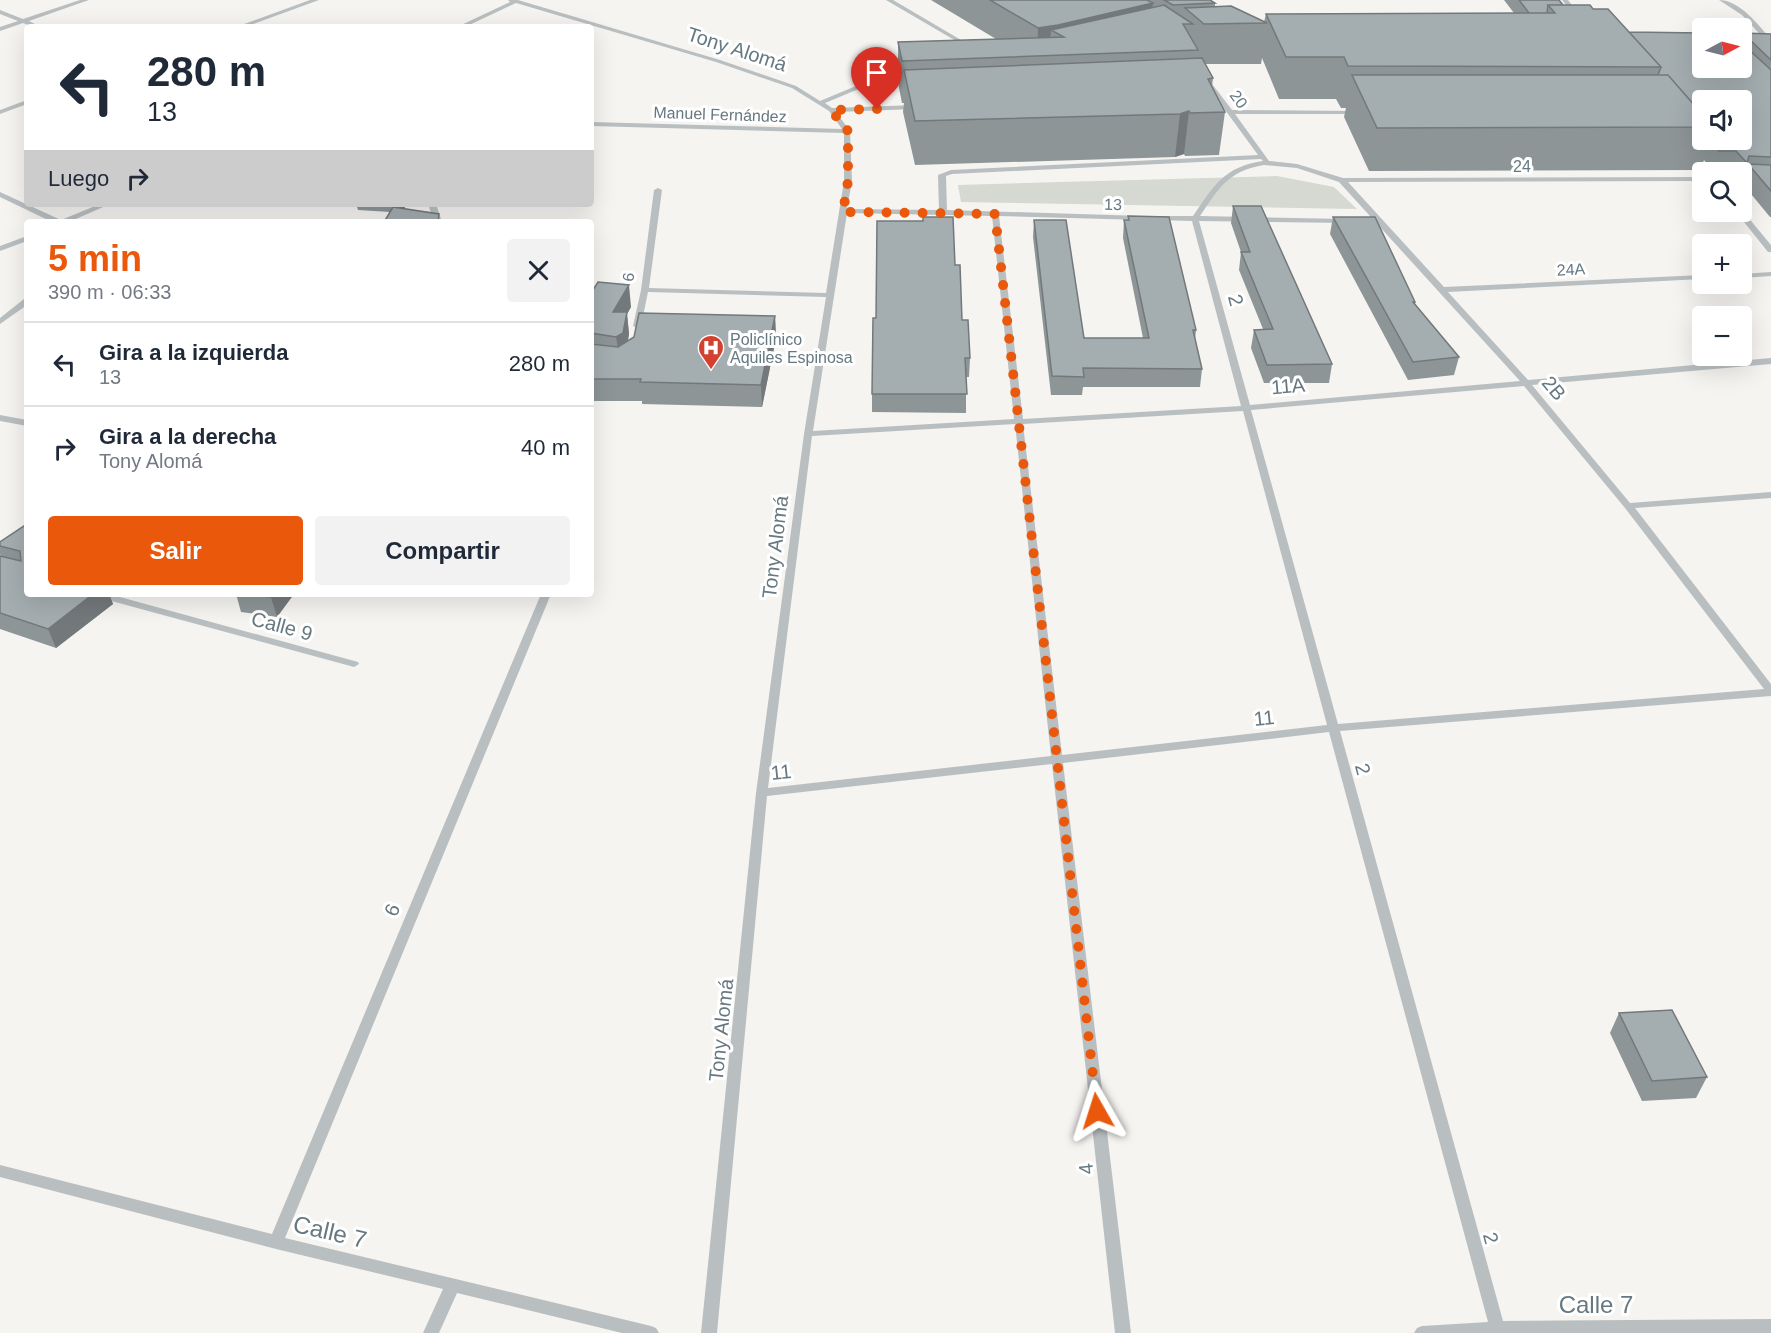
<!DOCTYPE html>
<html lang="es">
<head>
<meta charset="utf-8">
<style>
  body { margin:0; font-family:Arial,sans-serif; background:#f2f2f3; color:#1f2937; height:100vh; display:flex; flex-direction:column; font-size:22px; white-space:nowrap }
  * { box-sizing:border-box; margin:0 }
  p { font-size:20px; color:#747a83 }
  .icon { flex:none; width:33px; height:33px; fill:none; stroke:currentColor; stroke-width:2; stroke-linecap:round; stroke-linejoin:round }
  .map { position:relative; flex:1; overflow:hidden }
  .panel { position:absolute; left:24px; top:219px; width:570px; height:378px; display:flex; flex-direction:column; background:#fff; border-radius:6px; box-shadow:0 6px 24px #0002 }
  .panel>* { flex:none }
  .banner { position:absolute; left:24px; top:24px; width:570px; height:183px; border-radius:6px; box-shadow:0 6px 24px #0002; background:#fff; color:#1f2937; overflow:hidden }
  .needle { width:39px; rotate:83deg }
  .tools { position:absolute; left:1692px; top:18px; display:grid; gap:12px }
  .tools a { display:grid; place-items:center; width:60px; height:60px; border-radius:6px; background:#fff; box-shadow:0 6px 24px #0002; font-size:30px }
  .pin { position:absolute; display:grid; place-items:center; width:51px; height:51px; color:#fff; margin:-62px -26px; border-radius:50% 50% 50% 0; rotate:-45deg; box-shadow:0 0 6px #0007 }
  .pin .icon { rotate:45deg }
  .me { position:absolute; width:66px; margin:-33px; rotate:354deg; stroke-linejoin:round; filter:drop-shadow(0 0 4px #0008) }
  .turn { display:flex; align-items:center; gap:21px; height:126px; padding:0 24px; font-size:27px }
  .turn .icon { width:78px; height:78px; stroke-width:2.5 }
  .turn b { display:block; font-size:42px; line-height:51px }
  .then { display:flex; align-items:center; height:57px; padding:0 24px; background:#0003; gap:12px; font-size:22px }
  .round { display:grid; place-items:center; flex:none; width:63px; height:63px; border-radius:6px; background:#f2f2f3 }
  .overview { display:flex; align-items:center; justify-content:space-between; height:102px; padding:0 24px }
  h1 { font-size:36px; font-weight:800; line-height:45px; color:#ea580c }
  .button { display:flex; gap:12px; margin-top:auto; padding:12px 24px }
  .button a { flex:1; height:69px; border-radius:6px; background:#ea580c; color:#fff; font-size:24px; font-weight:800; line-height:69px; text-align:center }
  .button a+a { background:#f2f2f3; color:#1f2937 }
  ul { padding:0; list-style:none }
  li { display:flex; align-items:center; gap:18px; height:84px; padding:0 24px; border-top:2px solid #e0e1e3 }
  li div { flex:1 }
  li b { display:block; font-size:22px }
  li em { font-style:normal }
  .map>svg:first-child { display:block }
</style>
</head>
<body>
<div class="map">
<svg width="1771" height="1333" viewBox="0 0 1771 1333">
  <rect width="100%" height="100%" fill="#f5f4f1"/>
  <path fill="#d5d9d1" d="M1277 176 1334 187 1357 209 961 202 958 185Z"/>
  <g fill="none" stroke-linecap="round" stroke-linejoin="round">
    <path fill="#b9bfc1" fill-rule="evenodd" d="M80 0H89L29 21 41 27H33L23 23 0 31V27L18 21 0 14V10L23 19Z
      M310 0H319L245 27H236Z
      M508 0H518L720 60 796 86 820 101 899 68 911 67V69L902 71 825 103 832 108 916 105 919 107 916 109 836 112 850 131 852 181 847 209 939 210 938 175 951 170 1258 155 1201 77 1204 75 1206 76 1232 110 1359 111 1360 112 1357 114H1235L1269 161 1297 164 1343 178 1702 177V181L1348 182 1444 287 1702 275V279L1448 292 1528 380 1771 358V364L1532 385 1630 503 1771 492V498L1635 508 1771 684V696L1340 731 1503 1321 1771 1319V1333H1414L1417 1328 1422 1326 1488 1322 1329 732 1063 763 1131 1333H1115L1052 764 767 796 717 1333H701L756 793 804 434 826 297 648 292 641 326 637 328 633 326 641 290 654 190 658 188 662 190 649 288 826 293 844 181V133L591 126V122L842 129 829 111 792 88 716 62 516 3 465 27H457L510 2ZM1261 159 1263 161C1223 167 1214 186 1193 216H1157L1153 218 1157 220 1192 221 1241 406 1023 419 999 216 1142 220 1146 218 1142 216 947 210 946 176 952 174ZM1264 165 1297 168 1339 182 1520 381 1250 405 1199 221 1346 223 1350 221 1346 219 1200 216C1219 188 1228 171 1264 165ZM847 213 992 216 1014 419 813 431ZM1524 386 1625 508 1764 689 1338 724 1251 410ZM1243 411 1327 725 1062 755 1023 424ZM1015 424 1051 756 768 788 812 436Z
      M886 0H893L973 47 968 48Z
      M1562 0H1568L1581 17 1580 18H1576Z
      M1719 0C1740 0 1758 25 1771 39V44L1768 43 1742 15Z
      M27 100V104L0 114V110Z
      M1691 154H1695L1711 172H1705L1691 156Z
      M0 192 61 220 100 204H110L69 222H52L0 197Z
      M428 204H436L442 222H434Z
      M1742 210 1771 245V252H1768L1736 212Z
      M27 236V241L0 251V246Z
      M1771 272V276L1742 278V274Z
      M24 299H27V305L0 324V318Z
      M0 415 27 420V426L0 421Z
      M92 594H109L358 662 359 664 354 667 93 596Z
      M541 594H551L285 1238 651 1326 656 1328 659 1333H622L457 1293 439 1333H423L443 1289 276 1249 0 1177V1165L272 1234Z"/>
  </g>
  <path fill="#8d9597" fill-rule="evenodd" d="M931 0H1210L1215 3V7L1264 22 1266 14 1514 13 1504 0H1559L1563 5 1593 9 1629 32 1771 34V217H1770L1742 183 1744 175H1742V177V172H1732L1730 170H1712L1704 160 1700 170 1369 171 1344 117 1346 108H1341L1336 99H1279L1262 58 1261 64H1205L1213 78 1212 87 1225 112 1219 155 1185 156 1184 154 1175 157 915 165 903 112 904 103H902L898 83V42L996 39ZM1702 100 1742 140H1702Z
    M356 204H407L404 209 390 212 358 210Z
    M1233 206 1332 364 1329 383H1264L1251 348 1254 330 1263 329 1239 270 1241 252 1231 223Z
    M1128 216 1196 330 1195 339 1202 369 1200 387H1083L1082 395H1051L1033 237 1034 220 1084 338H1143L1123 238 1124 220H1128Z
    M1333 217 1415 302V304L1459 357 1454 375 1408 380 1330 234Z
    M955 265 962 320 970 358 969 377H966V413L872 412V394Z
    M591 293 631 307 627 314 629 334 628 341 775 316 776 338 762 407 642 404V401H591Z
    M27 524V594H109L113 604 56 648 0 629V556L1 557 0 554V542Z
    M236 594H294L277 617 241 612Z
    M1619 1013 1707 1077 1696 1098 1642 1101 1610 1033Z"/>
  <path fill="#73797b" d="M1153 3 1149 38 1064 37 1051 30 1049 56H1037L1038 28Z
    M1189 111 1184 154 1175 157 1180 114Z
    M399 204H407L401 213Z
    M629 285 631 307 627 314 629 334 625 355 619 359 613 312Z
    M775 316 776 338 762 407 761 385Z
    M93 594H109L113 604 56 648 48 629Z
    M273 594H294L277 617 271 597Z"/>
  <path fill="#a4adb0" stroke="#73797b" stroke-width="1.5" d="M990 0H1147L1153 3 1058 25 1038 28Z
    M1164 0H1210L1215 3 1173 5Z
    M1519 0H1559L1563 5H1548L1547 13H1529Z
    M1164 5 1193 24H1183L1198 50 902 61 898 42 1064 37 1051 30Z
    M1548 5H1590L1593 9H1608L1661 67 1348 66 1344 57H1286L1266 14 1555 13Z
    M1231 6 1267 23 1204 24 1185 8Z
    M1629 32 1702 33V68H1742V33L1771 34V60L1749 39H1746V47L1771 70V157L1749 156 1747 163 1736 151H1719L1710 141V140H1742V100H1702V114L1668 75H1658L1661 67Z
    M1202 58 1213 78 1208 79 1225 112 1190 113 1189 111 1180 114 915 121 904 70Z
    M1352 75H1668L1702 114V127L1377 128Z
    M1748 164 1771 165V191Z
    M1233 206H1261L1332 364 1267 365 1254 330 1273 329 1241 252H1250Z
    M393 207 439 214 438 222H384Z
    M1128 216 1169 217 1196 330H1193L1202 369 1083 368 1084 377 1052 376 1034 220H1066L1084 338H1149L1124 220H1129Z
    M923 217H953L955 265H960L962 320H968L970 358H965L967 394H872L873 318H876L877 221H923Z
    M1333 217H1375L1415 302H1413L1459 357 1413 362Z
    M598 282 629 285 613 312H627L623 333 616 337 591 333V293Z
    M639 313 775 316 761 385 640 382 641 379H591V344L618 347 634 337Z
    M27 524V594H93L48 629 0 613V556L21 561 20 551 0 546V542Z
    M249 594H273L271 597Z
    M1672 1010 1707 1077 1652 1081 1619 1013Z"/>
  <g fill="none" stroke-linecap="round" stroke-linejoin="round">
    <path stroke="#ea580c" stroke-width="10" stroke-dasharray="0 18" d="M877 109 831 110 848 131V181L843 212 995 214 1097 1111"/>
  </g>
  <defs>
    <symbol id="hospital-pin" viewBox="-11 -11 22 30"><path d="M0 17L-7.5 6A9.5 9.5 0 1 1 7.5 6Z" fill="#d54130" stroke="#fff"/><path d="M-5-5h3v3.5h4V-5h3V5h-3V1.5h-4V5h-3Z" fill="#fff"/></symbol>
  </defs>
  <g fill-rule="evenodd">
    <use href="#hospital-pin" x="696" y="333" width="30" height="40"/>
  </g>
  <g text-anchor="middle" stroke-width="6" stroke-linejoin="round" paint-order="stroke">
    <g font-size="16" fill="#667880" stroke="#fff">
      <text transform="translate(1239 99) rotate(54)" y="6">20</text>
      <text transform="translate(720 114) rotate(2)" y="6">Manuel Fernández</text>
      <text x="1522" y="172">24</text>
      <text transform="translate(1113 204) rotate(1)" y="6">13</text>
      <text transform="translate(1571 269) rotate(-3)" y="6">24A</text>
      <text transform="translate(628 277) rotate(-82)" y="6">6</text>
    </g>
    <g font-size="16" fill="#667880" stroke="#fff" text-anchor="start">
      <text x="730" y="345">Policlínico<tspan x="730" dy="18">Aquiles Espinosa</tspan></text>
    </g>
    <g font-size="20" fill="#667880" stroke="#fff">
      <text transform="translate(737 49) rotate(18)" y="7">Tony Alomá</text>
      <text transform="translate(1236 300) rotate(75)" y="7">2</text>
      <text transform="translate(1288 386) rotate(-5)" y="7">11A</text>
      <text transform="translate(1554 388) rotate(50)" y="7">2B</text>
      <text transform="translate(775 547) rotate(-83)" y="7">Tony Alomá</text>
      <text transform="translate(282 626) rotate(15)" y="7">Calle 9</text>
      <text transform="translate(1264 718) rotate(-6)" y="7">11</text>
      <text transform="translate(1363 769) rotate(75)" y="7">2</text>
      <text transform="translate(781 772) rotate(-6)" y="7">11</text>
      <text transform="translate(392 910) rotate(-67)" y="7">6</text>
      <text transform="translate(721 1030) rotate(-84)" y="7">Tony Alomá</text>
      <text transform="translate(1086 1169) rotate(-96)" y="7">4</text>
      <text transform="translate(1491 1238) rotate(75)" y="7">2</text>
    </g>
    <g font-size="24" fill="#667880" stroke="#fff">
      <text transform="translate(330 1232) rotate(13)" y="8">Calle 7</text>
      <text x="1596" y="1313">Calle 7</text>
    </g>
  </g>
</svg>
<div class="tools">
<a><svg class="needle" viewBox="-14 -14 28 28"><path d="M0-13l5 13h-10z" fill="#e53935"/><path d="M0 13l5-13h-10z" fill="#747a83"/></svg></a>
<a><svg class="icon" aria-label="sound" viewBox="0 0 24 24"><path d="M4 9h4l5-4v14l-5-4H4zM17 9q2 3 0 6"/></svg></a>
<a><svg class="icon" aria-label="search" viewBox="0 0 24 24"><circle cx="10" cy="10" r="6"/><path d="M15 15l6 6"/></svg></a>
<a>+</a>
<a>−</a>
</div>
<div class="pin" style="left:877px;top:109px;background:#d93025"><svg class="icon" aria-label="arrive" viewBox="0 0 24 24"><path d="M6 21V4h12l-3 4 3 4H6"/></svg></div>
<svg class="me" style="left:1097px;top:1111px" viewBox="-20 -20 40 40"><path d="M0-17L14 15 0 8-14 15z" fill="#ea580c" stroke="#fff" stroke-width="4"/></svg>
<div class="banner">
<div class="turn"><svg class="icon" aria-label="left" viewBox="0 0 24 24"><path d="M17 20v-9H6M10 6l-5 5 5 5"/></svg><div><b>280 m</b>13</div></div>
<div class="then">Luego<svg class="icon" aria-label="right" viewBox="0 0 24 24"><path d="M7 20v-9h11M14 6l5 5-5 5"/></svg></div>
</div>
<section class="panel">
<div class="overview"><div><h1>5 min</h1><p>390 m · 06:33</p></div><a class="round"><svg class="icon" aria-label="close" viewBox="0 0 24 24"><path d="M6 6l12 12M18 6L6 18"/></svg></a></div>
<ul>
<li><svg class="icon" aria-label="left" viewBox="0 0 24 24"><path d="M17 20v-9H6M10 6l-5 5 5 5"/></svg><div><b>Gira a la izquierda</b><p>13</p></div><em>280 m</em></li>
<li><svg class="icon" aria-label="right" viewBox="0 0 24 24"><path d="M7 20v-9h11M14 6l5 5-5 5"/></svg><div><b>Gira a la derecha</b><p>Tony Alomá</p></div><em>40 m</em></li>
</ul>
<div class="button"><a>Salir</a><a>Compartir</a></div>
</section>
</div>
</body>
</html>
